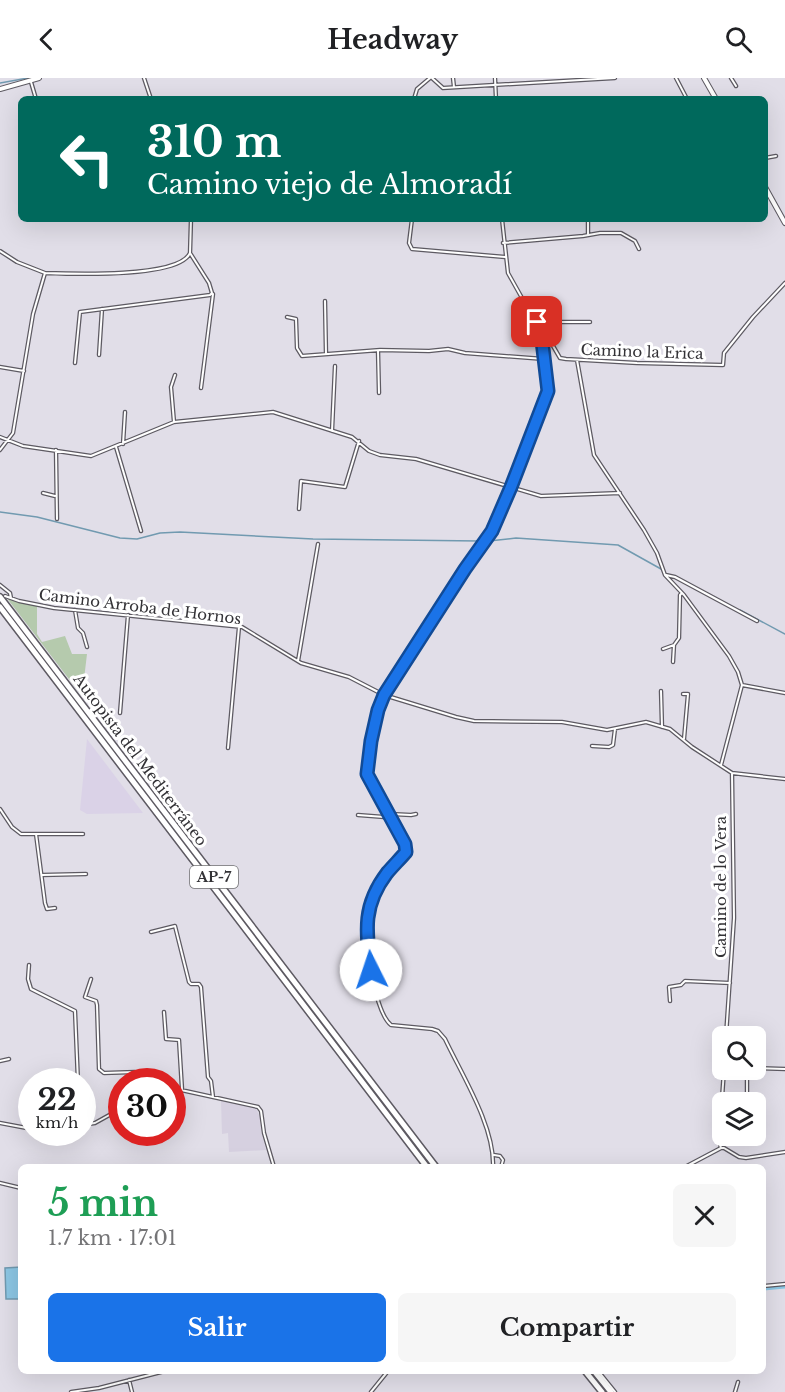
<!DOCTYPE html>
<html lang="es">
<head>
<meta charset="utf-8">
<style>
  body { margin:0; font-family:"Libre Baskerville",serif; background:#f6f6f6; color:#202124; height:100vh; display:flex; flex-direction:column; font-size:22px; white-space:nowrap }
  * { box-sizing:border-box; margin:0 }
  p { font-size:20px; color:#757577 }
  .icon { flex:none; width:33px; height:33px; fill:none; stroke:currentColor; stroke-width:2; stroke-linecap:round; stroke-linejoin:round }
  .map { position:relative; flex:1; overflow:hidden }
  .drawer { position:absolute; left:18px; top:1086px; width:748px; height:210px; display:flex; flex-direction:column; background:#fff; border-radius:9px; box-shadow:0 6px 24px #0002 }
  .drawer>* { flex:none }
  .banner { position:absolute; left:18px; top:18px; width:750px; height:126px; border-radius:9px; box-shadow:0 6px 24px #0002; background:#00695c; color:#fff; overflow:hidden }
  .tools { position:absolute; left:712px; top:948px; display:grid; gap:12px }
  .tools a { display:grid; place-items:center; width:54px; height:54px; border-radius:9px; background:#fff; box-shadow:0 6px 24px #0002; font-size:30px }
  .speed { position:absolute; left:18px; top:990px; display:flex; gap:12px; font-size:30px; font-weight:700; text-align:center }
  .speed>* { display:grid; place-content:center; width:78px; height:78px; border-radius:50%; background:#fff; box-shadow:0 6px 24px #0002; line-height:1 }
  .speed small { font-size:15px; font-weight:400 }
  .speed .limit { border:9px solid #d22; background:#fff; color:#111 }
  .pin { position:absolute; display:grid; place-items:center; width:51px; height:51px; color:#fff; margin:-26px; border-radius:12px; box-shadow:0 3px 9px #0006 }
  .me { position:absolute; width:66px; margin:-33px; rotate:356deg; stroke-linejoin:round; filter:drop-shadow(0 0 4px #0008) }
  .turn { display:flex; align-items:center; gap:21px; height:126px; padding:0 30px; font-size:27px }
  .turn .icon { width:78px; height:78px; stroke-width:2.5 }
  .turn b { display:block; font-size:42px; line-height:51px }
  .round { display:grid; place-items:center; flex:none; width:63px; height:63px; border-radius:9px; background:#f6f6f6 }
  .overview { display:flex; align-items:center; justify-content:space-between; height:102px; padding:0 30px }
  h1 { font-size:36px; font-weight:700; line-height:45px; color:#1e9e55 }
  .cta { display:flex; gap:12px; margin-top:auto; padding:12px 30px }
  .cta a { flex:1; height:69px; border-radius:9px; background:#1a73e8; color:#fff; font-size:24px; font-weight:700; line-height:69px; text-align:center }
  .cta a+a { background:#f6f6f6; color:#202124 }
  header { display:flex; justify-content:space-between; align-items:center; height:78px; padding:0 30px; background:#fff; font-size:27px; font-weight:700 }
  .map>svg:first-child { display:block }
</style>
</head>
<body>
<header><svg class="icon" aria-label="back" viewBox="0 0 24 24"><path d="M15 5l-7 7 7 7"/></svg>Headway<svg class="icon" aria-label="search" viewBox="0 0 24 24"><circle cx="10" cy="10" r="6"/><path d="M15 15l6 6"/></svg></header>
<div class="map">
<svg width="785" height="1314" viewBox="0 0 785 1314">
  <rect width="100%" height="100%" fill="#e1dee8"/>
  <path fill="#dad2e7" d="M87 661 143 735 87 736 80 732Z"/>
  <path fill="#d6d0e0" d="M221 1023 256 1030 260 1039 261 1053 266 1072 229 1074 228 1055 222 1056Z"/>
  <path fill="#b5caad" d="M6 519 37 528V556L42 564 65 558 72 576H87L82 618Z"/>
  <path fill="#8cc6e4" stroke="#719ab0" stroke-width="1.5" d="M21 1189V1221H6L5 1190Z"/>
  <g fill="none" stroke-linecap="round" stroke-linejoin="round">
    <path stroke="#719ab0" stroke-width="1.5" d="M0 5 28 0
      M0 434 37 439 120 460 137 461 160 455 180 454 313 461 479 463
      M489 463 516 460 618 467 661 491
      M740 532 785 556"/>
    <path stroke="#8cc6e4" stroke-width="3" d="M764 1211 785 1209"/>
    <defs>
      <path id="street" d="M144 0 151 21
        M432 0 443 10 615 0
        M453 0 454 9
        M495 0 496 21
        M676 0 687 21
        M731 0 736 8
        M31 4 36 21
        M414 21 417 11 430 0
        M765 80 776 78
        M412 141 409 165 412 171 505 179
        M588 156V141
        M503 165 583 158 600 155H621L635 163 639 171
        M0 173 17 184 45 195
        M190 175 191 141
        M325 223 326 276
        M287 239 296 241 297 270 302 278 380 272 429 273 448 271 465 275 544 281
        M537 244H590
        M541 254 549 261 560 280 566 281 637 285 723 287 724 275 753 239 785 205
        M378 273 379 315
        M99 277 102 231
        M577 282 594 377 644 452 657 475 665 497 684 517 729 578 738 594 742 607 721 687
        M75 285 80 234 210 217 212 215 209 205 190 175
        M0 289 24 293
        M201 310 213 216
        M174 344 171 309 175 297
        M332 353 335 288
        M0 359 23 368 91 378 174 344 273 334 352 359 369 373 380 377 416 381 541 418 620 415
        M123 366 125 334
        M116 369 141 453
        M0 372 13 355 33 236 45 195C71 196 179 200 190 175
        M56 372 57 441
        M43 415 55 418
        M299 431 301 403 345 409 359 363
        M666 497 675 499 757 543
        M0 507 10 515 11 520
        M5 518 19 523 54 530 242 549 301 585 349 599 384 617 456 639 474 643 562 644 607 652 646 644 670 651 692 669 732 695 785 701
        M75 532 78 550 83 555 87 569
        M663 571 674 567
        M298 583 318 466
        M673 584 674 567 679 560 680 517 682 515
        M742 607 785 615
        M661 613 662 649
        M683 616H688L684 661
        M120 635 128 537
        M592 668 609 669 613 667 615 651
        M228 670 239 549
        M0 731 12 749 21 756H83
        M358 737 384 739 391 736 411 737 416 736
        M36 756 45 825 47 831 55 830
        M42 797 86 796
        M151 854 175 848 189 904 191 906H199L201 909 208 999 211 1003 213 1019
        M29 887 28 901 31 911 75 933 78 1004
        M91 901 85 919 96 923 97 927 99 991 104 995 135 994 138 1004
        M670 923 669 909 681 907 685 903 730 905
        M164 934 166 961 179 962 182 1011
        M726 958 734 840 732 695
        M0 983 9 981
        M756 990 785 991
        M172 1010 258 1029 261 1033 264 1055 274 1089
        M747 1024V994L750 992
        M0 1045 32 1051
        M82 1047 95 1045 122 1030
        M721 1070 719 1063 724 992
        M721 1070H724L739 1079 746 1080 785 1074
        M494 1077 500 1078 503 1082 501 1089
        M493 1089C495 1049 462 997 445 961L438 953 432 951 391 947C372 932 362 844 371 822 379 803 394 790 406 773L405 766 367 696 368 679 378 632 384 617 465 491 492 453 511 409 548 313 541 254 508 195 502 141
        M685 1089 721 1070
        M0 1105 21 1110
        M764 1208 785 1206
        M598 1293 615 1314
        M129 1302 132 1314
        M71 1314 99 1310 165 1293
        M371 1314 388 1293
        M735 1314 738 1304"/>
      <path id="secondary" d="M704 0 716 21
        M0 11 39 0
        M765 109 785 145"/>
      <path id="highway" d="M0 519 436 1089
        M0 529 427 1089
        M585 1293 602 1314
        M594 1293 611 1314"/>
    </defs>
    <use href="#street" stroke="#5d5a62" stroke-width="4.5"/>
    <use href="#secondary" stroke="#5d5a62" stroke-width="6"/>
    <use href="#highway" stroke="#5d5a62" stroke-width="8"/>
    <use href="#street" stroke="#fff" stroke-width="2"/>
    <use href="#secondary" stroke="#fff" stroke-width="4"/>
    <use href="#highway" stroke="#fff" stroke-width="5"/>
  </g>
  <g fill="none" stroke-linecap="round" stroke-linejoin="round">
    <defs>
      <path id="route" d="M371 892C366 853 362 828 387 795 393 788 400 781 406 774L405 766 367 696 371 663 378 632 384 617 465 491 492 453 511 409 548 313 541 254 537 244"/>
    </defs>
    <use href="#route" stroke="#114b97" stroke-width="15"/>
    <use href="#route" stroke="#1a73e8" stroke-width="10"/>
  </g>
  <g text-anchor="middle" stroke-width="6" stroke-linejoin="round" paint-order="stroke">
    <rect fill="#fff" stroke="#707072" stroke-width="1.5" x="190" y="788" width="48" height="22" rx="4.5"/>
    <g font-size="14" font-weight="bold" fill="#333236">
      <text x="214" y="804">AP-7</text>
    </g>
    <g font-size="15" fill="#333236" stroke="#fff">
      <text transform="translate(642 274) rotate(2)" y="5">Camino la Erica</text>
      <text transform="translate(140 529) rotate(7)" y="5">Camino Arroba de Hornos</text>
      <text transform="translate(140 682) rotate(53)" y="5">Autopista del Mediterráneo</text>
      <text transform="translate(721 809) rotate(-90)" y="5">Camino de lo Vera</text>
    </g>
  </g>
</svg>
<div class="tools">
<a><svg class="icon" aria-label="search" viewBox="0 0 24 24"><circle cx="10" cy="10" r="6"/><path d="M15 15l6 6"/></svg></a>
<a><svg class="icon" aria-label="layers" viewBox="0 0 24 24"><path d="M12 4l9 5-9 5-9-5zM3 14l9 5 9-5"/></svg></a>
</div>
<div class="speed"><div>22<small>km/h</small></div><div class="limit">30</div></div>
<div class="pin" style="left:537px;top:244px;background:#d93025"><svg class="icon" aria-label="arrive" viewBox="0 0 24 24"><path d="M6 21V4h12l-3 4 3 4H6"/></svg></div>
<svg class="me" style="left:371px;top:892px" viewBox="-20 -20 40 40"><circle r="19" fill="#fff"/><path d="M0-13L10 11 0 6-10 11z" fill="#1a73e8"/></svg>
<div class="banner">
<div class="turn"><svg class="icon" aria-label="left" viewBox="0 0 24 24"><path d="M17 20v-9H6M10 6l-5 5 5 5"/></svg><div><b>310 m</b>Camino viejo de Almoradí</div></div>
</div>
<section class="drawer">
<div class="overview"><div><h1>5 min</h1><p>1.7 km · 17:01</p></div><a class="round"><svg class="icon" aria-label="close" viewBox="0 0 24 24"><path d="M6 6l12 12M18 6L6 18"/></svg></a></div>
<div class="cta"><a>Salir</a><a>Compartir</a></div>
</section>
</div>
</body>
</html>
